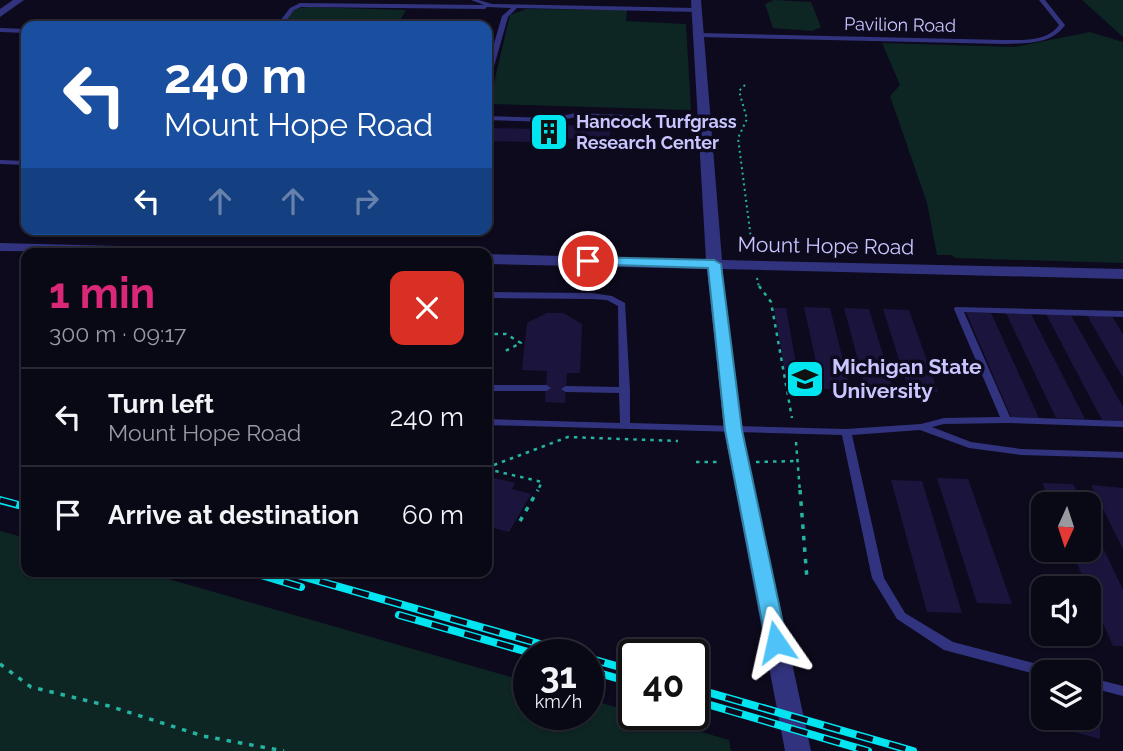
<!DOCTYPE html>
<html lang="en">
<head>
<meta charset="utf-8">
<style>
  body { margin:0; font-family:Raleway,sans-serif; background:#171622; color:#f1f3f6; height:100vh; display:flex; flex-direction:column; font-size:26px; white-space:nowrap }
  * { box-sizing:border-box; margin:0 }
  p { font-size:23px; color:#999aa0 }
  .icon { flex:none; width:38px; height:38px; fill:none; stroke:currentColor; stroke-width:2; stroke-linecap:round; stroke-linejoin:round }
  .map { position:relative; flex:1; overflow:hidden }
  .panel { position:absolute; left:21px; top:248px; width:471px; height:329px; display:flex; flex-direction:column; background:#090815; border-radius:14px; box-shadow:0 2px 5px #0004,0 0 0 2px #292934 }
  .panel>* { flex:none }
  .banner { position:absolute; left:21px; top:21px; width:471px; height:214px; border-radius:14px; box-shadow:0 2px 5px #0004,0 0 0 2px #292934; background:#1a4fa0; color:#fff; overflow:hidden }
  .needle { width:46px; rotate:183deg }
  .tools { position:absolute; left:1031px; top:492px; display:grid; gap:14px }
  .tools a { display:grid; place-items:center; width:70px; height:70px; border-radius:14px; background:#090815; box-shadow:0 2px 5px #0004,0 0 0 2px #292934; font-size:35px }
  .speed { position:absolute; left:513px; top:639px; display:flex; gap:14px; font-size:35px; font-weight:700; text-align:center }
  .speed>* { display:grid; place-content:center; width:91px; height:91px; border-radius:50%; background:#090815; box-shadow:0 2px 5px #0004,0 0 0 2px #292934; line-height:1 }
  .speed small { font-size:18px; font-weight:400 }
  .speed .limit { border:4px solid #111; border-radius:10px; background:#fff; color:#111 }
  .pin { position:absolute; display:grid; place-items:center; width:60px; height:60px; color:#fff; margin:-30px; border:4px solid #fff; border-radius:50%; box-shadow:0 2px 7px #0007 }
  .me { position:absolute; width:77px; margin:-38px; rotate:349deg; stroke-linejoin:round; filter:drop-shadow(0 0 5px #0008) }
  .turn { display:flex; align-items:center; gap:24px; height:147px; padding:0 28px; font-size:32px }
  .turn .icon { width:91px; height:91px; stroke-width:2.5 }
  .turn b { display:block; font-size:49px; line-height:60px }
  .lanes { display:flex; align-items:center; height:66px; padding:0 28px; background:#0003; justify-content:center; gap:35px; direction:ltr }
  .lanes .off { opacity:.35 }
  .round { display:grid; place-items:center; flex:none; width:74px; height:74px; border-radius:14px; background:#171622 }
  .overview { display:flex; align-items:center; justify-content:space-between; height:119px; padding:0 28px }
  h1 { font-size:42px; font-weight:700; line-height:52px; color:#db2777 }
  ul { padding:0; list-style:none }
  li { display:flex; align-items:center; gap:21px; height:98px; padding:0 28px; border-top:2px solid #292934 }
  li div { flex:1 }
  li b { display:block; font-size:26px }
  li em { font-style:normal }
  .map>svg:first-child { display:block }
</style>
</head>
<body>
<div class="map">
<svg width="1123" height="751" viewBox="0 0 1123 751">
  <rect width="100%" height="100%" fill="#0c0a1c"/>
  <path fill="#0d2624" d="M774 0 811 2 821 27 812 31 773 28 765 4Z
    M1082 0H1123V37Z
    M308 7 406 10 397 26H282L294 9Z
    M526 9 627 10 626 21 686 24 691 110 489 104 510 15Z
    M1090 32 1123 42V263L955 258 952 255H937L927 203 890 96 900 85 882 43 1015 47Z
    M0 531 26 538V572H144L528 682V714H588V699L729 740 731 751H0Z"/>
  <path fill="#1b153e" d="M558 125 611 127 609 140 554 138 555 135H540L538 142 486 141 489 128 542 129V127H558Z
    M804 307 830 308 850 389H822Z
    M774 308H786L800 386 787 385Z
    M844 308 869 309 894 391 866 390Z
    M883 309 909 310 938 392 909 391Z
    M966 312 991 313 1039 418 1011 417Z
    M547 313H563L582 324 580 373H567L565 403 545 402 547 371 522 370 527 323Z
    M1006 313 1031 314 1085 419 1056 418Z
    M1046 314 1071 315 1123 407V421L1102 420Z
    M1087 315 1112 316 1123 334V378Z
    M486 476 515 483 512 489 531 494 509 532 486 526Z
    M937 478 968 479 1012 604 977 603Z
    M891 480 922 481 962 613 927 612Z
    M1042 483 1073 484 1083 504H1052Z
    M1091 485 1123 488V549Z
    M1088 516 1123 590V646H1113L1071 550H1088Z
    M1088 714 1100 717V739L1049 725V718H1088Z"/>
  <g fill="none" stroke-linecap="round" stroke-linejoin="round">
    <path stroke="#25b3a2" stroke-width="2" stroke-dasharray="2 3.5" stroke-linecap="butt" d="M745 85 739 91 747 119 738 138 753 254
      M757 278 759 287"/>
    <path stroke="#25b3a2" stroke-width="2.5" stroke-dasharray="3.5 5" stroke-linecap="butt" d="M759 286 771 302 792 418
      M486 334H506L521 343 503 352
      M796 442 800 492
      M696 462H721
      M756 462 798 461
      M486 468 568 437 678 441
      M487 469 542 482 537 492"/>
    <path stroke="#25b3a2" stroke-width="3.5" stroke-dasharray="4.5 7" stroke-linecap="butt" d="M800 490 807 579
      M520 521 538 490
      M0 664 31 687 109 706 203 736 284 751"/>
    <path fill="#32337e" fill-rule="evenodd" d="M471 0H479L492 4 697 8 700 10 697 12 517 8 508 17 489 84 486 86V71L502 16 511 8 487 7 485 9 301 7 294 10 282 26H276L290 8 300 3 484 5Z
      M1039 0H1045L1065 25C1051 45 1026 43 1004 44L699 37 696 35 699 33 1004 40C1023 40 1047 42 1059 25Z
      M0 28 26 29V33L0 32Z
      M576 113 705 118 708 120 705 122 576 117 551 122 486 120V116L551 118Z
      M0 160 26 161V165L0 164Z
      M486 292 592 293 612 296 625 303 630 390V423L846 429 921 424 944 418 1000 417 954 309 955 307 1123 311V317L964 312 1010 417 1123 421V427L1008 423 944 424 932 427 971 442 1021 449 1123 452V458L1021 455 969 448 920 430 852 435 884 578 905 613 953 642 1049 667 1054 668 1056 672H1043V676L944 650 897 619 872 578 842 435 486 425V419L620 423 619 393 566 392 561 389 566 386 619 387 618 306 607 300 592 299 494 298 490 312 486 315Z
      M486 385H546L551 388 546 391H486Z
      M1088 677 1123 686V696L1088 687Z"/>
    <path fill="#32337e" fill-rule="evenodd" d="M13 0H24L0 17V9Z"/>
    <path fill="#32337e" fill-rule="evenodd" d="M691 0H701L722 260 1123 269V279L722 269 742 430 811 751H785L724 430 707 269 486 264V254L706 260Z
      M0 243 275 250 282 254 0 251Z"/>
    <defs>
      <path id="rail" d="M0 500 26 507
        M251 572 301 587
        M287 572 575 654
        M399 615 535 654
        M588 658 634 671
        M588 670 634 683
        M693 688 913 751
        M693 700 868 751"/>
    </defs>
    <use href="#rail" stroke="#00e5f0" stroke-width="8"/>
    <use href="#rail" stroke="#0c0a1c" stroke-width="5" stroke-dasharray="17" stroke-linecap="butt"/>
  </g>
  <path fill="#4fc3f7" stroke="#337fa1" stroke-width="2" d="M588 257 714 260 721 264 742 430 787 642 784 648 776 650 769 648 766 642 725 430 708 268 583 264V259Z"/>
  <defs>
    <symbol id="building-square" viewBox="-11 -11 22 22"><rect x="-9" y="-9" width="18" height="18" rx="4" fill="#00e5f0" stroke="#0c0a1c"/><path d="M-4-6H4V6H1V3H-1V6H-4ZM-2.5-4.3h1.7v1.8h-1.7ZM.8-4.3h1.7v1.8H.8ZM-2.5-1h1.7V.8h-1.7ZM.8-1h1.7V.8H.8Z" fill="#111"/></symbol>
    <symbol id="university-square" viewBox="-11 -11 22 22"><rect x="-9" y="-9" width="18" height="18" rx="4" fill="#00e5f0" stroke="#0c0a1c"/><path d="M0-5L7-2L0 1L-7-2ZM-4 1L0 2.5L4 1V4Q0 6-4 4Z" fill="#111"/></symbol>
  </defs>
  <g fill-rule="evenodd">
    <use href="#building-square" x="527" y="110" width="44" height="44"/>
    <use href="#university-square" x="783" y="357" width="44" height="44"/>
  </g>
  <g text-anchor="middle" stroke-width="7" stroke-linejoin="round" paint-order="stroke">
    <g font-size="18" fill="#c8c5ff" stroke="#0c0a1c">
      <text transform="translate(900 25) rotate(1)" y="6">Pavilion Road</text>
    </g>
    <g font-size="18" font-weight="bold" fill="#c8c5ff" stroke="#0c0a1c" text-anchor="start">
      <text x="576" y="128">Hancock Turfgrass<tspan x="576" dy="21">Research Center</tspan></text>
    </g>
    <g font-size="21" fill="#c8c5ff" stroke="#0c0a1c">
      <text transform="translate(826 246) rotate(1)" y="7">Mount Hope Road</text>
    </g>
    <g font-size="21" font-weight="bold" fill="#c8c5ff" stroke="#0c0a1c" text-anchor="start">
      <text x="832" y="374">Michigan State<tspan x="832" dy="24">University</tspan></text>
    </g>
  </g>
</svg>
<div class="tools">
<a><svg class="needle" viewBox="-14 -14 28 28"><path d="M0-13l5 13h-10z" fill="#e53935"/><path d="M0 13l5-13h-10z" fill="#999aa0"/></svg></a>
<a><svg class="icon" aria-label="sound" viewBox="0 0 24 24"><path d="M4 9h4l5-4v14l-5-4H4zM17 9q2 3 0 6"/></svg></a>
<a><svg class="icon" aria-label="layers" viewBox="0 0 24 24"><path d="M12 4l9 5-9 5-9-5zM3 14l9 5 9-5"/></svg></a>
</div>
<div class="speed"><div>31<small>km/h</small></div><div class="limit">40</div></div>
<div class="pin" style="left:588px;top:261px;background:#d93025"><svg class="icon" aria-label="arrive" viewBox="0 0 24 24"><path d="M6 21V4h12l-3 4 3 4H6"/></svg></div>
<svg class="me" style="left:776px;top:642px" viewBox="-20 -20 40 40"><path d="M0-17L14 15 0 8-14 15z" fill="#4fc3f7" stroke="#fff" stroke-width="4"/></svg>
<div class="banner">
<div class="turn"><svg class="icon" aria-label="left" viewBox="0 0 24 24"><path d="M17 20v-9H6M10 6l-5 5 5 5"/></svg><div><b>240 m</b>Mount Hope Road</div></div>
<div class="lanes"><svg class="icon" aria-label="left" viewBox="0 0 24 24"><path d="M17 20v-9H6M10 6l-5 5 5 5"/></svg><svg class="icon off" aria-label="ahead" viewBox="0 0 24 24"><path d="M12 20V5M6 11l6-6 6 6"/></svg><svg class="icon off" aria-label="ahead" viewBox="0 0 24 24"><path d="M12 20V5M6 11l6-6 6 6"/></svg><svg class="icon off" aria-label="right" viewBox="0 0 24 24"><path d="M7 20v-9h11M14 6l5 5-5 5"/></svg></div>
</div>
<section class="panel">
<div class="overview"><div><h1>1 min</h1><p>300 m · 09:17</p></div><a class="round" style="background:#d93025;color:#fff"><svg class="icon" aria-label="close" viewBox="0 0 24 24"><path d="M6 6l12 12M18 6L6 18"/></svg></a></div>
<ul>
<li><svg class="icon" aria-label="left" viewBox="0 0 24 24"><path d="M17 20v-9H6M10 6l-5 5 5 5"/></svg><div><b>Turn left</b><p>Mount Hope Road</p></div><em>240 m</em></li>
<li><svg class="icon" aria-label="arrive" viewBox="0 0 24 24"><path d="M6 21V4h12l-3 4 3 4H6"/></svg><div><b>Arrive at destination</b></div><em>60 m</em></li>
</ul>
</section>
</div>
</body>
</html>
